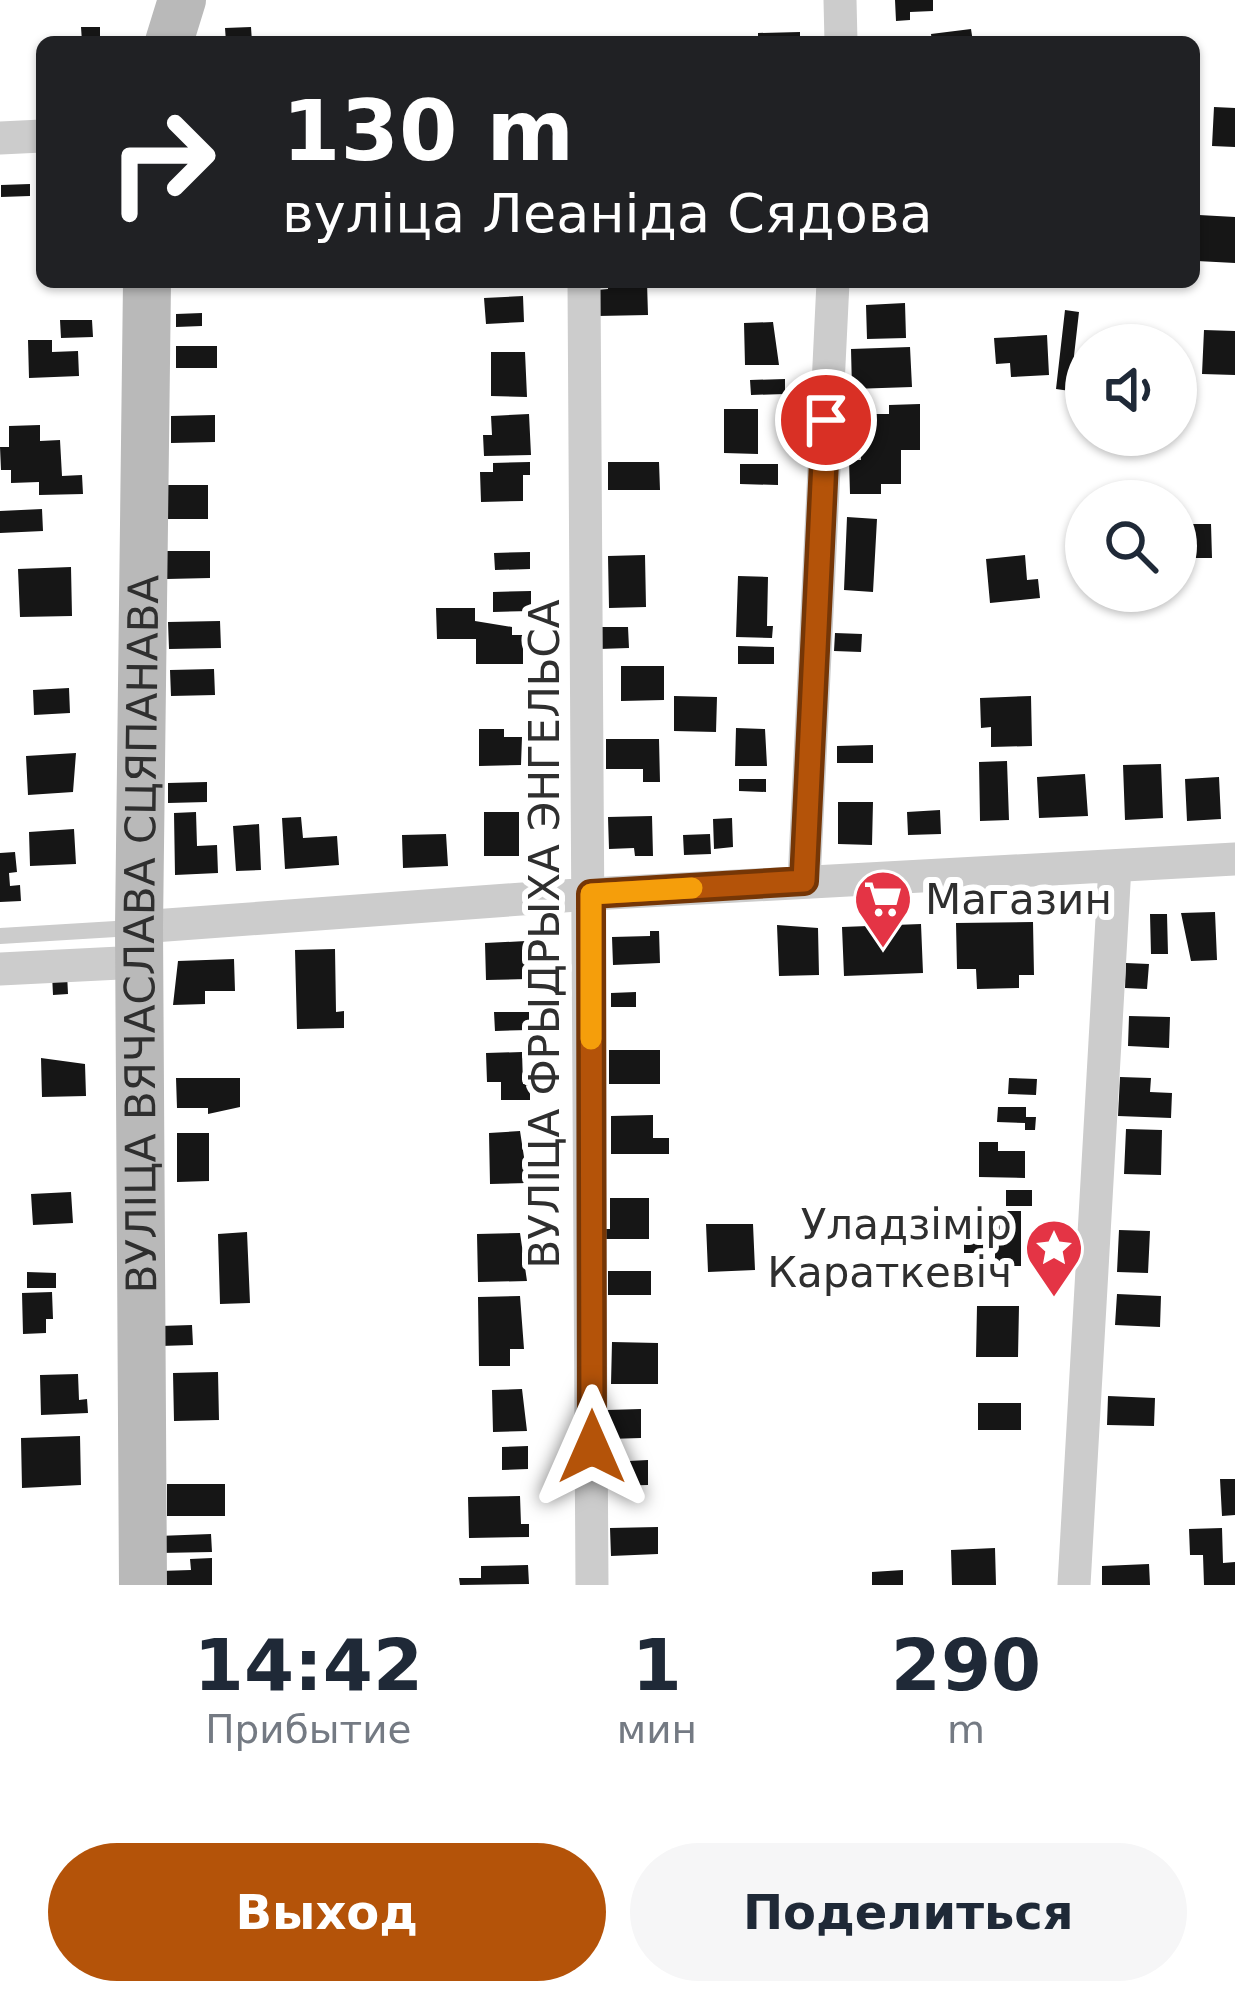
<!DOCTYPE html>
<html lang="ru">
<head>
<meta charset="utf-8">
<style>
  body { margin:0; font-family:"DejaVu Sans",sans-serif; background:#f6f6f7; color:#1f2937; height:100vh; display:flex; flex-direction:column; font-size:45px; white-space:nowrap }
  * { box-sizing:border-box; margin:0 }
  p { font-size:39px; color:#747a83 }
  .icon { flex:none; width:66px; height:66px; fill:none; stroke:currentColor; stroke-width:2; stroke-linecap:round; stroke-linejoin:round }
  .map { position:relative; height:1585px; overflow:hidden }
  .panel { display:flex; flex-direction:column; background:#fff; flex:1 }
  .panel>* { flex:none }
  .hud { position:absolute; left:36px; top:36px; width:1164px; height:252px; border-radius:18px; box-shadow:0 3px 9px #0004; background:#202124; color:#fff; overflow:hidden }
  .fabs { position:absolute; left:1065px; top:324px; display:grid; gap:24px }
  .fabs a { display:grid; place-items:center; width:132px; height:132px; border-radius:50%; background:#fff; box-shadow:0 3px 9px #0004; font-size:60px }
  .pin { position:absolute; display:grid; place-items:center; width:102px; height:102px; color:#fff; margin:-51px; border:6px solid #fff; border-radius:50%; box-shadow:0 3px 12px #0007 }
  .me { position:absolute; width:132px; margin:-66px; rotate:0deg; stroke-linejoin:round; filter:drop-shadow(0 0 9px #0008) }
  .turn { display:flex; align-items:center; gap:42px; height:252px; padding:0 48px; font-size:54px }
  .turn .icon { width:156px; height:156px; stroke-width:2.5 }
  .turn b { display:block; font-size:84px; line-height:102px }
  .eta { display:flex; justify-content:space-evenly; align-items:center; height:204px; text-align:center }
  .eta b { font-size:72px; font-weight:700; line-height:84px }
  .action { display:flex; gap:24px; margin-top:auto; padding:24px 48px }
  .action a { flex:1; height:138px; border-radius:72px; background:#b45309; color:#fff; font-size:48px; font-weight:700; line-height:138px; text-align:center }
  .action a+a { background:#f6f6f7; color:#1f2937 }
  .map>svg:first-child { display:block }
</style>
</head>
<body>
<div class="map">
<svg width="1235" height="1585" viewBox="0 0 1235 1585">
  <rect width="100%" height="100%" fill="#fff"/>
  <path fill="#161616" d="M895 0H933V11L910 12V20L896 21Z
    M81 27H100V42H82Z
    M251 27 252 42H226L225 28Z
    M971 29 973 42H932L931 34Z
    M800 32V42H758V33Z
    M1214 107 1235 108V147L1212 146Z
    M30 184V196L1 197V185Z
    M1199 215 1235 217V263L1197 261Z
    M608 282H647L648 315 598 316 597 290 608 289Z
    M523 296 524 322 486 324 484 298Z
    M905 303 906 338 867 339 866 305Z
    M1065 310 1079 312 1070 391 1056 389Z
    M202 313V326L176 327V314Z
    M60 320H92L93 337 61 338Z
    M773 322 779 365H745L744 323Z
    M1204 330 1235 331V375L1202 374Z
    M1047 335 1049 375 1011 377 1010 363 996 364 994 338Z
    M28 340H52V352L78 351 79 376 29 378Z
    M176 346H217V368H176Z
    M910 347 912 387 852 389 851 349Z
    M491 352H525L527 397 491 396Z
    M785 379V394L751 395 750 380Z
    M920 404V450H901V484H881V494H850L849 460H861L860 414H889V405Z
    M724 409H758V454L724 453Z
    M529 414 531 455 484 456 483 435H492L491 416Z
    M215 415V442L171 443V416Z
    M40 425V441L60 440 62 476 82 475 83 494 39 495V482L11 483V470H1L0 447H9V426Z
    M530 462V475H523V501L481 502 480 472H493V463Z
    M608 462H659L660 490H608Z
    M740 464H778V485L740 484Z
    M166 485H208V519H166Z
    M42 509 43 531 0 533V511Z
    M847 517 877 519 873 592 844 590Z
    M1176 524H1211L1212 558H1176Z
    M167 551H210V578L167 579Z
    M530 552V569L495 570 494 553Z
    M645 555 646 607 609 608 608 556Z
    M1025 555 1027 580 1038 579 1040 598 990 603 986 559Z
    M71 567 72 616 20 617 18 569Z
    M738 576 768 577 767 626H773L772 638 736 637Z
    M531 591V611L493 612V592Z
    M436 608H475V621L512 627V635H523V664H476V639H437Z
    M220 621 221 648 169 649 168 622Z
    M599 627H628L629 648 599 649Z
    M835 633 862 634 861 652 834 651Z
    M738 646 774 647V664H738Z
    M621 666H664V700L621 701Z
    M214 669 215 695 171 696 170 670Z
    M69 688 70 713 34 715 33 690Z
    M674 696 717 697 716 732 674 731Z
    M1031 696 1032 746 991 747V727L981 728 980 698Z
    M736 728 765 729 767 766H735Z
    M479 729H504V737H522L521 765 479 766Z
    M606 739H659L660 782H643V769H606Z
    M873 745V763H837V746Z
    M76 753 73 792 28 795 26 756Z
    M1007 761 1009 820 980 821 979 762Z
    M1161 764 1163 818 1125 820 1123 765Z
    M1085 774 1088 816 1039 818 1037 777Z
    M1219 777 1221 819 1187 821 1185 779Z
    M739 779H766V792L739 791Z
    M207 782V802L168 803V783Z
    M838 802H873L872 845 838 844Z
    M940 810 941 834 908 835 907 812Z
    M196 812 197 846 217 845 218 873 175 875 174 813Z
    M484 812H519V856H484Z
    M652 816 653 856H635L634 848 609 849 608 817Z
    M301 817 303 838 337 836 339 865 285 869 282 818Z
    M732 818 733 847 714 849 713 819Z
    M259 824 261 870 236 871 233 826Z
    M74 829 76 864 30 866 29 832Z
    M446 834 448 866 403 868 402 835Z
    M710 834 711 854 684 855 683 835Z
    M15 852 17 872 9 873 10 886 20 885 21 901 0 902V853Z
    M1215 912 1217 960 1191 961 1181 913Z
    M1150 914H1167L1168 954H1151Z
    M1033 922 1034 975H1019V988L977 989 976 969H957L956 923Z
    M921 924 923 973 844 976 842 927Z
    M777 925 818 928 819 975 779 976Z
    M650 931H659L660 963 613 965 612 937 650 936Z
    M526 941 528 979 486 980 485 943Z
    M335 949 336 1012 344 1011V1028L297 1029 295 950Z
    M234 959 235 991H205V1004L173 1005 178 961Z
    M1126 963 1149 964 1147 989 1125 988Z
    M67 973 68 994 53 995 52 974Z
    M636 992V1007H611V993Z
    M494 1012H529V1030L495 1031Z
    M1129 1016 1170 1017 1169 1048 1128 1046Z
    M609 1050H660V1084H609Z
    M522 1052 523 1084H530V1100H501V1082H487L486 1053Z
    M41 1058 85 1064 86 1096 42 1097Z
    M1120 1077 1151 1078 1150 1092 1172 1093 1171 1118 1118 1116Z
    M176 1078H240V1107L208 1114V1108H177Z
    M1009 1078 1037 1079 1036 1095 1008 1094Z
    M998 1107H1026V1117H1036L1035 1130H1025V1123L997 1122Z
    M653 1115V1138H669V1154H611V1116Z
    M1126 1129 1162 1130 1161 1175 1124 1174Z
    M520 1131 528 1183 490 1184 489 1133Z
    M177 1133H209V1181L177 1182Z
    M979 1142H998V1151H1025V1178L979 1177Z
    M1006 1190H1032V1206H1006Z
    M71 1192 73 1223 33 1225 31 1194Z
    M610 1198H649V1239H603V1229H610Z
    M980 1211H1021V1266H995V1253H964V1230H980Z
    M706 1224H753L755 1270 708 1272Z
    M1119 1230 1150 1231 1148 1273 1117 1272Z
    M247 1232 250 1303 220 1304 218 1234Z
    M520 1233 527 1281 478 1282 477 1234Z
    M608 1271H651V1295H608Z
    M27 1272 56 1273V1288H27Z
    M52 1292 53 1319H46V1333L23 1334 22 1293Z
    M1117 1294 1161 1296 1160 1327 1115 1325Z
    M520 1296 524 1349H510V1366H479L478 1297Z
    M977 1306H1019L1018 1357H976Z
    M192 1325 193 1345 160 1346V1326Z
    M612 1342 658 1343V1384H611Z
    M218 1372 219 1420 174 1421 173 1373Z
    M78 1374 79 1400 87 1399 88 1413 41 1415 40 1375Z
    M522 1389 527 1431 493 1432 492 1390Z
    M1108 1396 1155 1398 1154 1426 1107 1425Z
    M978 1403H1021V1430H978Z
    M641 1409V1438L608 1439 607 1410Z
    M80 1436 81 1485 22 1488 21 1438Z
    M528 1446V1469L502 1470V1447Z
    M648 1460V1485L610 1486 609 1462Z
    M1220 1479H1235V1515L1222 1516Z
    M167 1484H225V1516H167Z
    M520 1496 521 1524H529V1537L469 1538 468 1497Z
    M658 1527V1554L611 1556 610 1528Z
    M1222 1528 1223 1563 1235 1562V1585H1204L1203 1555H1190L1189 1529Z
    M211 1534 212 1552 159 1553 158 1536Z
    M995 1548 996 1585H952L951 1550Z
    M212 1558V1585H160V1571L191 1570 190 1559Z
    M1149 1564 1150 1585H1102V1566Z
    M528 1565 529 1584 460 1585 459 1578H481V1566Z
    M903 1570V1585H872V1572Z"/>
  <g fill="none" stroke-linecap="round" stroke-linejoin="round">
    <path stroke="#ccc" stroke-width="16" d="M0 936 132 928"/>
    <path stroke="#ccc" stroke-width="33" d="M840 0 841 42
      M0 138 42 136
      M584 282 592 1585
      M804 881 833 282
      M139 927 591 894 1235 859
      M0 969 140 962
      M1074 1585 1115 866"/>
    <g stroke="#b9b9b9" stroke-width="48">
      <path d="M169 42 182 0"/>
      <path id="s1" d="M143 1585 139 927 147 282"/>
    </g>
  </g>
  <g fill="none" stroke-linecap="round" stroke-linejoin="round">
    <defs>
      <path id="route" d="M592 1447 591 894 804 881 826 420"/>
    </defs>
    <use href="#route" stroke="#753606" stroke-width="30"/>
    <use href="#route" stroke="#b45309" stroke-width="21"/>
    <path stroke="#f59e0b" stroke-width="21" d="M591 1039V894L692 888"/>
  </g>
  <defs>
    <symbol id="supermarket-pin" viewBox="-11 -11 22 30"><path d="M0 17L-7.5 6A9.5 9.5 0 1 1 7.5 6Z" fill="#e43445" stroke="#fff"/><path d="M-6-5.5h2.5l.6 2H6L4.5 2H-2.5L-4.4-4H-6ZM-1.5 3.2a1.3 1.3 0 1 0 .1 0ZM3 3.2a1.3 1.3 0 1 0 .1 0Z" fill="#fff"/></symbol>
    <symbol id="sight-pin" viewBox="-11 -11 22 30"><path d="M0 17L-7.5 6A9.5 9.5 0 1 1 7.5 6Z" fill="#e43445" stroke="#fff"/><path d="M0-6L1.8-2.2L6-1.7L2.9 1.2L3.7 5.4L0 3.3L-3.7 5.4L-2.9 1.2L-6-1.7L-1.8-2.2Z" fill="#fff"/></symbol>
  </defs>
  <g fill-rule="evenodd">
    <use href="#supermarket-pin" x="850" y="866" width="66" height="90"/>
    <use href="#sight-pin" x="1021" y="1215" width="66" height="90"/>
  </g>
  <g text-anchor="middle" stroke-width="12" stroke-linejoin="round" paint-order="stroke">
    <g font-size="42" fill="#2f2f2f" stroke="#fff" text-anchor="start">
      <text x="925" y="914">Магазин</text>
      <text x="1012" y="1239" text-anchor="end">Уладзімір<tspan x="1012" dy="48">Караткевіч</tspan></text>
    </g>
    <g font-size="42" fill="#2f2f2f" stroke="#fff">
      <text dy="15" stroke="none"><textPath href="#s1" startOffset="651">ВУЛІЦА ВЯЧАСЛАВА СЦЯПАНАВА</textPath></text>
      <text transform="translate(544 934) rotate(-90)" y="15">ВУЛІЦА ФРЫДРЫХА ЭНГЕЛЬСА</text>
    </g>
  </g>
</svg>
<div class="fabs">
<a><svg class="icon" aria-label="sound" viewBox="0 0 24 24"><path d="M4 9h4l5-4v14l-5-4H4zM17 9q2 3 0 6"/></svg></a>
<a><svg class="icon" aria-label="search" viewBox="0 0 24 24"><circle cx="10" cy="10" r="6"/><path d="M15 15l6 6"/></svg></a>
</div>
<div class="pin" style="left:826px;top:420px;background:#d93025"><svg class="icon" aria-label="arrive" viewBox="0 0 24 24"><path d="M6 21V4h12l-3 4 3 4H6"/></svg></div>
<svg class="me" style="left:592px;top:1447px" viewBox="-20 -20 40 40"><path d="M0-17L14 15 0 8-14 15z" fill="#b45309" stroke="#fff" stroke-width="4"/></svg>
<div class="hud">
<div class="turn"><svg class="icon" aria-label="right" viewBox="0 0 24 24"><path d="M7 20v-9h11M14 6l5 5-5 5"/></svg><div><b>130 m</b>вуліца Леаніда Сядова</div></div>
</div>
</div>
<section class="panel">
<div class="eta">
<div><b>14:42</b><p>Прибытие</p></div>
<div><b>1</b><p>мин</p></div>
<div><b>290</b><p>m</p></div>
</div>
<div class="action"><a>Выход</a><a>Поделиться</a></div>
</section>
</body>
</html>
